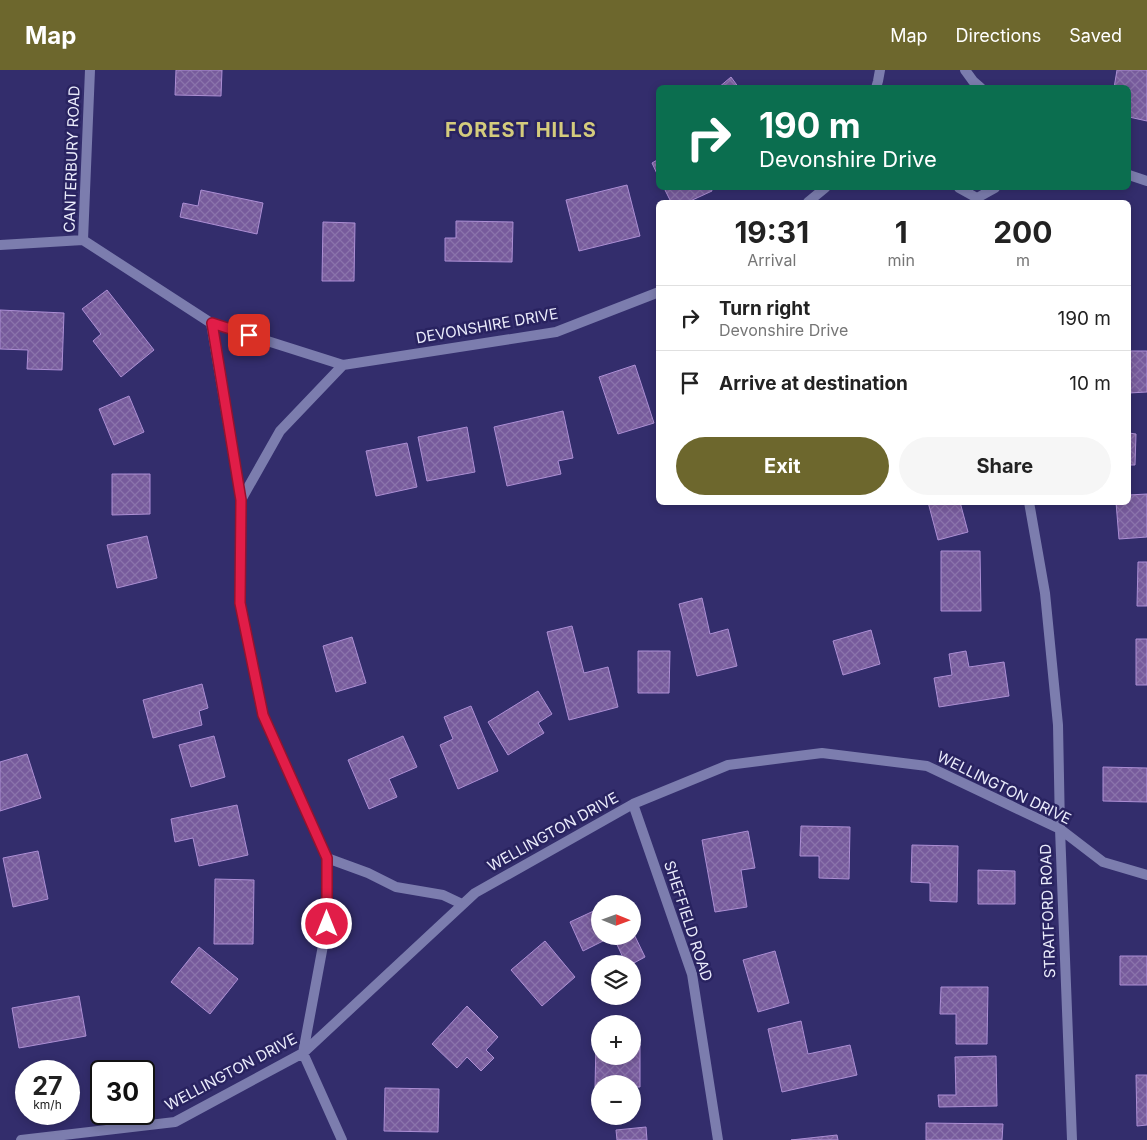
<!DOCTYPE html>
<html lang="en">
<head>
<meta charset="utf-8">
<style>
  body { margin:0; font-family:Inter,sans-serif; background:#f6f6f6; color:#222; height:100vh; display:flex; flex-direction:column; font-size:19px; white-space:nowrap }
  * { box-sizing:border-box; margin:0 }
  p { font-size:16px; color:#767676 }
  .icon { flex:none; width:28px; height:28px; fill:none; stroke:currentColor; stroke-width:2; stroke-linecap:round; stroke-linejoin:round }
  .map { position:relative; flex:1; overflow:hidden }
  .side { position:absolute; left:656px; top:130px; width:475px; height:305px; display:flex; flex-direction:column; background:#fff; border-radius:8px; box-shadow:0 2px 8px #0003 }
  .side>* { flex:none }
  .hud { position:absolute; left:656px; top:15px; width:475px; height:105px; border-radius:8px; box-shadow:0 2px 8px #0003; background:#0b6e4f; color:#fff; overflow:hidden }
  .needle { width:32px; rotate:91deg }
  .buttons { position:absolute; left:591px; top:825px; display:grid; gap:10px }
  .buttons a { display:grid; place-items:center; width:50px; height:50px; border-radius:50%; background:#fff; box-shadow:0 2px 8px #0003; font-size:25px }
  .speed { position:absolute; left:15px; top:990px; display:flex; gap:10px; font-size:25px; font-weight:700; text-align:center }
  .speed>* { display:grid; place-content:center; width:65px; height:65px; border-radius:50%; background:#fff; box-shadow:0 2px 8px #0003; line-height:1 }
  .speed small { font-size:12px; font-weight:400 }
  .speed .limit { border:2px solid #111; border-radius:8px; background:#fff; color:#111 }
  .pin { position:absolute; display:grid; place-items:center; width:42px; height:42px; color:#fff; margin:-21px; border-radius:10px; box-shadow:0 2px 8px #0006 }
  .me { position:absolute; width:55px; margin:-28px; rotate:0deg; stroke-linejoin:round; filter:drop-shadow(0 0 4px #0008) }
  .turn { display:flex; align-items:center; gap:18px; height:105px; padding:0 20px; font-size:22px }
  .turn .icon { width:65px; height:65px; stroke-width:2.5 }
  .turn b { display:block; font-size:35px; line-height:42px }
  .eta { display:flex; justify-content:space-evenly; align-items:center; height:85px; text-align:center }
  .eta b { font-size:30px; font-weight:700; line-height:35px }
  .button { display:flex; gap:10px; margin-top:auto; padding:10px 20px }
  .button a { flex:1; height:58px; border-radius:30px; background:#6d672d; color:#fff; font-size:20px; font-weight:700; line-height:58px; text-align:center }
  .button a+a { background:#f6f6f6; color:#222 }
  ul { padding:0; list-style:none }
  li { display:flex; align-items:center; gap:15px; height:65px; padding:0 20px; border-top:1px solid #e0e0e0 }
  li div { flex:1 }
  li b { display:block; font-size:19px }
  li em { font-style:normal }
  header { display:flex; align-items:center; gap:30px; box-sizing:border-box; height:70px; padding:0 25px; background:#6d672d; color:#fff }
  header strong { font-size:24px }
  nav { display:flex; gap:28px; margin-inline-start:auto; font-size:18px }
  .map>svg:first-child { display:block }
</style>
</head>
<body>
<header>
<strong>Map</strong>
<nav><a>Map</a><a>Directions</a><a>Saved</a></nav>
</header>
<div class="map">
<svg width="1147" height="1070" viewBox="0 0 1147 1070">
  <defs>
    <pattern id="building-cross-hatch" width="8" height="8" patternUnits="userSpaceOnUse" patternTransform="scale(1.25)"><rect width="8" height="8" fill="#775b9c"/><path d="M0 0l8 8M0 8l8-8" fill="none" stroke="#8a73ab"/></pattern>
  </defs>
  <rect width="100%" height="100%" fill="#332d6c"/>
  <path fill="url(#building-cross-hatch)" stroke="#ac8ed4" d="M176 0H222L221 26 175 25Z
    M1117 0H1147V51L1129 47V18H1114Z
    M731 7 739 18H718Z
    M659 89V108L652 93Z
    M627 115 640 166 579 181 566 130Z
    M664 118H711L712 121 688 132H671Z
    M201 120 263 133 257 164 180 147 183 133 198 136Z
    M456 151 513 152 512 192 445 191V168H456Z
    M323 152 355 153 354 211H322Z
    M107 220 154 280 121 307 93 271 101 264 82 239Z
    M0 240 64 243 62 300 27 299 28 280 0 279Z
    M1129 281H1147V322L1129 323Z
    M635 295 654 353 618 364 599 307Z
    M129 326 144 362 114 375 99 339Z
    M563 341 573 388 558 391 561 404 507 416 494 357Z
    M467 357 475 402 427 411 418 367Z
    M1129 363 1136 364 1135 395H1129Z
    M407 373 417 417 376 426 366 381Z
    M112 404H150V444L112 445Z
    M1147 424V467L1119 469 1116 432H1129V425Z
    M928 432H960L968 462 938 470Z
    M147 466 157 508 117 518 107 475Z
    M941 481H980L981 541H941Z
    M1138 492H1147V536H1137Z
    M702 528 710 564 728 559 737 596 697 606 679 534Z
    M572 556 584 603 608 597 618 637 569 650 547 562Z
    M871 560 880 594 843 605 833 571Z
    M352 567 366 613 336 622 323 576Z
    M1136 569H1147V615H1136Z
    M638 581H670L669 623H638Z
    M966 581 969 597 1004 592 1009 626 939 637 934 608 952 605 949 584Z
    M202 614 208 638 199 641 202 655 153 668 143 630Z
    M538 621 552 644 538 653 544 663 508 685 488 652Z
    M471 636 498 701 458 719 440 675 453 669 444 647Z
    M214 666 225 707 191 717 179 675Z
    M403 666 417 697 389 709 397 727 369 739 348 690Z
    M27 684 41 728 0 741V692Z
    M1103 697 1147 698V732L1103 731Z
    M237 735 248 785 199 796 193 768 175 772 171 749Z
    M801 756 850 757 849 809 819 808V786H800Z
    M748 761 755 798 741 800 747 837 715 842 702 770Z
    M912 775 958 776 957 832 930 831V813L911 812Z
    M38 781 48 829 13 837 3 788Z
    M978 800 1015 801V834H978Z
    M215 809 254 810 253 874H214Z
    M600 838V866H632V860L645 887 632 894H626L613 866 583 881 570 852Z
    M545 871 575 907 542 936 511 900Z
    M199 877 238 909 210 944 171 912Z
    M775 881 789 933 758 942 743 890Z
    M1120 886H1147V915H1120Z
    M941 917H988L987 974H956V944H940Z
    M79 926 86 966 19 978 12 938Z
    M467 936 498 967 486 980 494 988 481 1001 467 987 457 998 432 974Z
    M801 951 808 984 850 975 857 1005 782 1022 768 959Z
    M596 973H600V986H632V974H640V1017H632V1014H600V1017H595Z
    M996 986 997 1036 939 1037 938 1025H956L955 987Z
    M1136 1005H1147V1055L1137 1056Z
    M385 1018 439 1019 438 1062 384 1061Z
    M926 1053 1003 1054 1002 1070H926Z
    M646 1057 647 1070H617L616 1060Z
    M837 1065 838 1070H791Z"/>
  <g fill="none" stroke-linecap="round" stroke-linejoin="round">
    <path stroke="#7c7dae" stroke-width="10" d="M327 788 368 803 396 817 443 825 462 834"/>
    <path stroke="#7c7dae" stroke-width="10" d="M965 0 973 11 981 18
      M876 18 878 11 880 0
      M1129 105 1147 111
      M959 118 977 128
      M977 128 995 118
      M808 132 825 118
      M83 170 211 253 343 295 556 262 659 222
      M83 170 90 0
      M0 175 83 170
      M211 253 241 430 240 533 263 645 327 788V854L303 983 342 1070
      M241 430 280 361 343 295
      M1029 432 1045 523 1058 655 1060 759 1072 1070
      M633 734 692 904 718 1070
      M21 1070 175 1052 303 983 475 823 633 734 728 695 822 683 927 696 1060 759 1103 792 1147 805"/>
  </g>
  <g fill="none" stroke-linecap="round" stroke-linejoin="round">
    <defs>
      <path id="route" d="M249 265 212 253 241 430 240 533 263 645 327 788V854"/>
    </defs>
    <use href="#route" stroke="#92132f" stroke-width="12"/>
    <use href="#route" stroke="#e11d48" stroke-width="9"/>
  </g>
  <g text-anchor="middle" stroke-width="5" stroke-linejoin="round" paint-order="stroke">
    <g font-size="15" fill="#eaebfb" stroke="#292360">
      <text transform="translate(72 89) rotate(-88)" y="5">CANTERBURY ROAD</text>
      <text transform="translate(487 256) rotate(-10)" y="5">DEVONSHIRE DRIVE</text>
      <text transform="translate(1004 718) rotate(26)" y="5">WELLINGTON DRIVE</text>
      <text transform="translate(553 762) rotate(-29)" y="5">WELLINGTON DRIVE</text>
      <text transform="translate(1048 841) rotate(-92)" y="5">STRATFORD ROAD</text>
      <text transform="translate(688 851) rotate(72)" y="5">SHEFFIELD ROAD</text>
      <text transform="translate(231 1002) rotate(-28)" y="5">WELLINGTON DRIVE</text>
    </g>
    <g font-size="20" font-weight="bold" letter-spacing="1" fill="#d4cb7d" stroke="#292360">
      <text x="521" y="67">FOREST HILLS</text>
    </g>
  </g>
</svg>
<div class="buttons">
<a><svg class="needle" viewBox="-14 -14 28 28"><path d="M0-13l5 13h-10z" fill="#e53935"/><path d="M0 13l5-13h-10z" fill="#767676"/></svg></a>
<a><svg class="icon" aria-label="layers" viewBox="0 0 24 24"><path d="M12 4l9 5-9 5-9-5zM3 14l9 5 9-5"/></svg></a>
<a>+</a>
<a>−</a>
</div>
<div class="speed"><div>27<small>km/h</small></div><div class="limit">30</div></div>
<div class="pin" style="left:249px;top:265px;background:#d93025"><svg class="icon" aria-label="arrive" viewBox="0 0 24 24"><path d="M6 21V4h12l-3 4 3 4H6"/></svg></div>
<svg class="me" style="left:327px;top:854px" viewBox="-20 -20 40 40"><circle r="17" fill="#e11d48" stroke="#fff" stroke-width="3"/><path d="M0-11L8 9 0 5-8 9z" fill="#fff"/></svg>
<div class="hud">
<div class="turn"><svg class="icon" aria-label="right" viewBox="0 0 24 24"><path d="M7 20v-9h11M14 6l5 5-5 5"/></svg><div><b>190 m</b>Devonshire Drive</div></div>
</div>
<section class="side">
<div class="eta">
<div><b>19:31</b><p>Arrival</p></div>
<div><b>1</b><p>min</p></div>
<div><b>200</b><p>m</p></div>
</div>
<ul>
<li><svg class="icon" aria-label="right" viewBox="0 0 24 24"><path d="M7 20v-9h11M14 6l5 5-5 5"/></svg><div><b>Turn right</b><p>Devonshire Drive</p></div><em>190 m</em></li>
<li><svg class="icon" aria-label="arrive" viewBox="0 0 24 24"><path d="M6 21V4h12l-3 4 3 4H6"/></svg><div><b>Arrive at destination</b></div><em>10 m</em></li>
</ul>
<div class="button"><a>Exit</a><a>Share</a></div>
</section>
</div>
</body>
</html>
